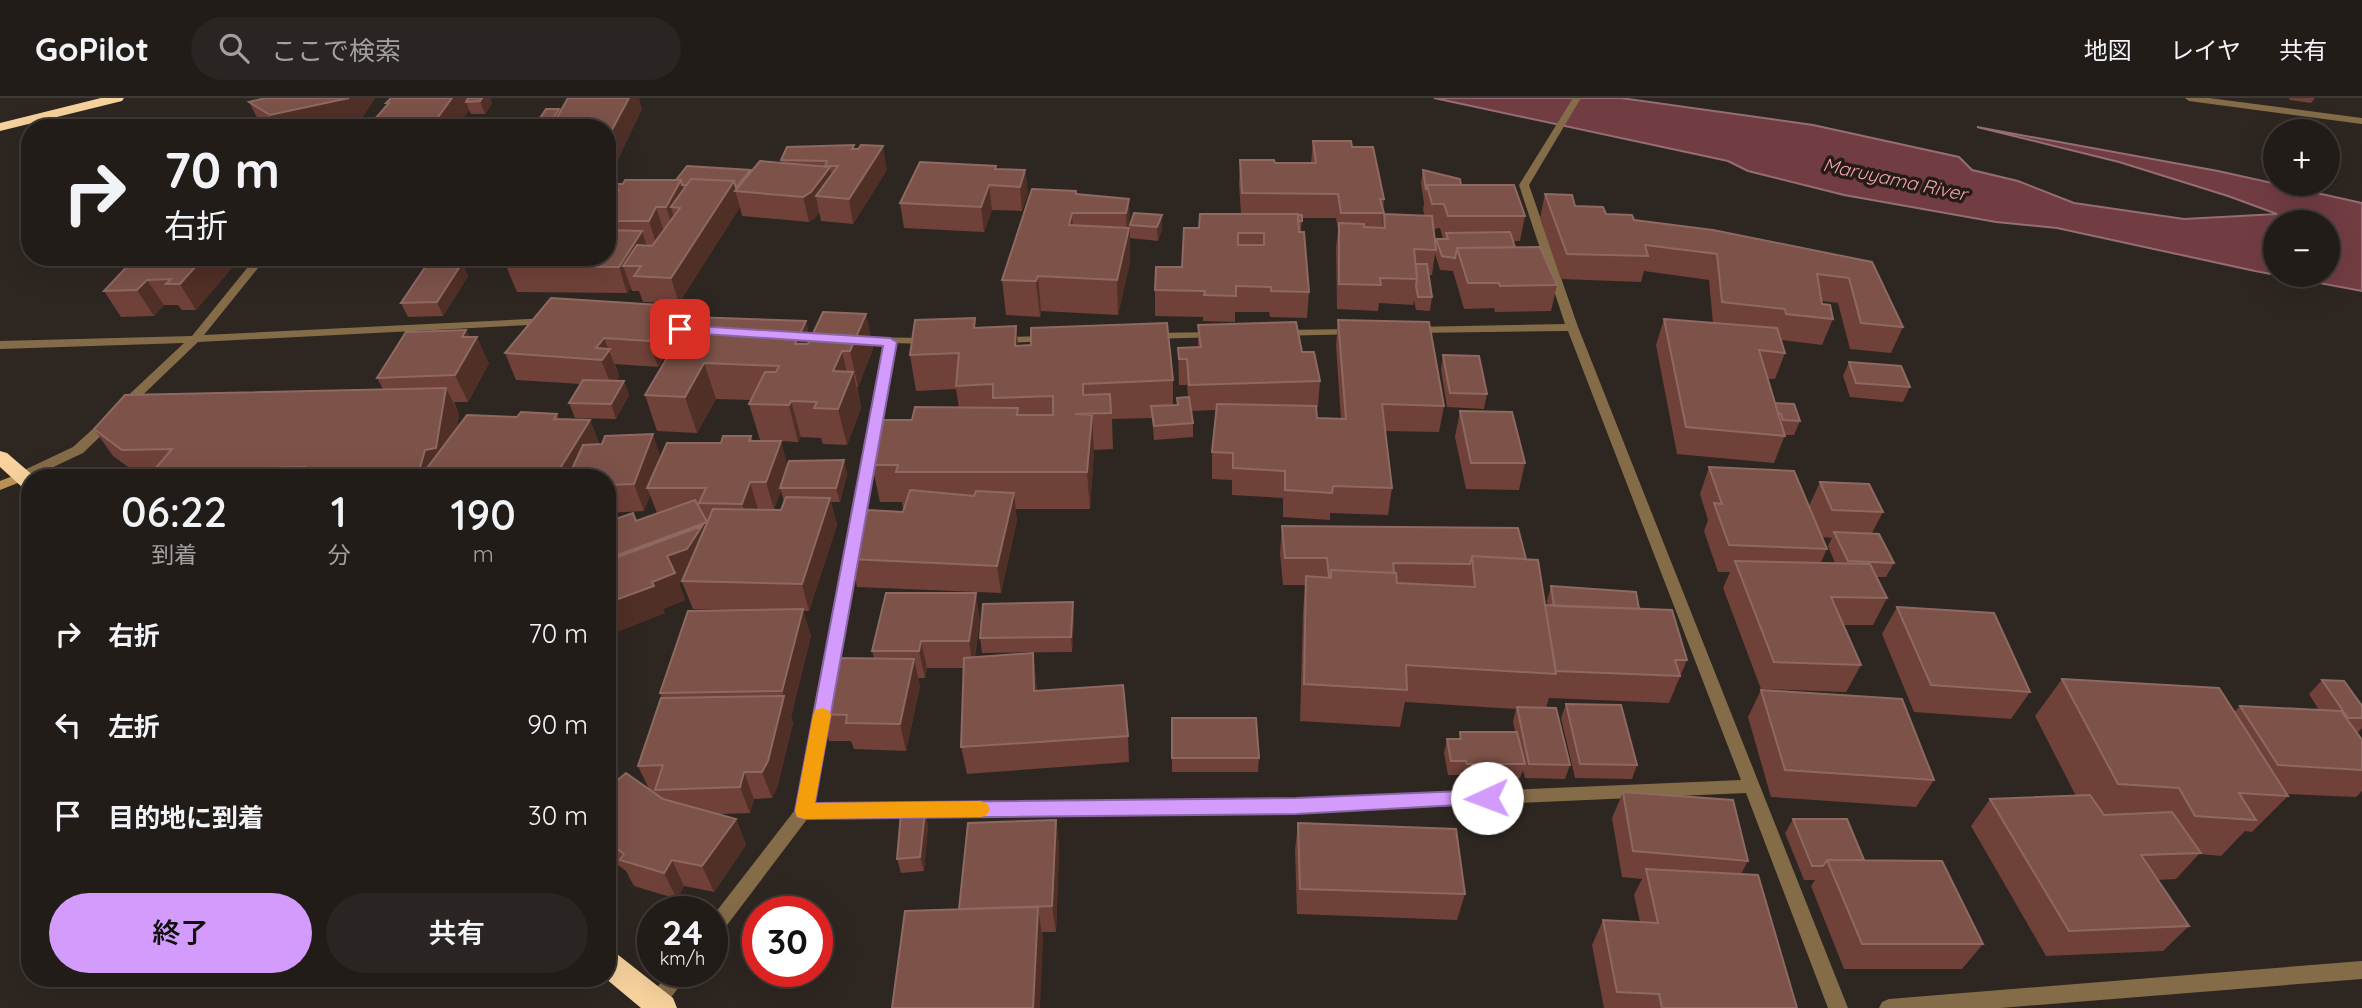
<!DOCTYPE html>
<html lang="ja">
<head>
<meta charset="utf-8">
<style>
  body { margin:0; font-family:Quicksand,"Noto Sans JP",sans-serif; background:#2a2522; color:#f1f3f6; height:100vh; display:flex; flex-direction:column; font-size:26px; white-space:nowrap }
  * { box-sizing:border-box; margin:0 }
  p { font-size:23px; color:#a2a1a2 }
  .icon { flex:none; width:38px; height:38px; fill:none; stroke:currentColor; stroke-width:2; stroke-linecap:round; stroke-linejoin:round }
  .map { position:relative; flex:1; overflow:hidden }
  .sheet { position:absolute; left:21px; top:371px; width:595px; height:518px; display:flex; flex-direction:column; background:#221c19; border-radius:28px; box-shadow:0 7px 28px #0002,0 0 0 2px #3f3a38 }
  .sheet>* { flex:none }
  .hud { position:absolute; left:21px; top:21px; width:595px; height:147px; border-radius:28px; box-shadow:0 7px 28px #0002,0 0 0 2px #3f3a38; background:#221c19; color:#f1f3f6; overflow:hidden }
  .controls { position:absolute; left:2263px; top:21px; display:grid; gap:14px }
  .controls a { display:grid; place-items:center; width:77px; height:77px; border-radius:50%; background:#221c19; box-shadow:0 7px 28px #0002,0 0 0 2px #3f3a38; font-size:35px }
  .speed { position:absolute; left:637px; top:798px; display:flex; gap:14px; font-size:35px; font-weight:700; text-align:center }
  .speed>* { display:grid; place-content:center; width:91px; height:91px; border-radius:50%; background:#221c19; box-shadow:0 7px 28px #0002,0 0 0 2px #3f3a38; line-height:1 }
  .speed small { font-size:18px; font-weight:400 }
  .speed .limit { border:10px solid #d22; background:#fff; color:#111 }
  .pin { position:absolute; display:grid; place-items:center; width:60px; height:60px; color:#fff; margin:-30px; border-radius:14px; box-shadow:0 4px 10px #0006 }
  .me { position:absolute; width:77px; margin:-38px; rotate:268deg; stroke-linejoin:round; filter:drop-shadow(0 0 5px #0008) }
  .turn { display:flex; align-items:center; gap:24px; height:147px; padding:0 28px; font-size:32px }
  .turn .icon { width:91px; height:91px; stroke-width:2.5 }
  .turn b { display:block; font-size:49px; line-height:60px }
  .eta { display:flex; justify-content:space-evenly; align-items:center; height:119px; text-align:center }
  .eta b { font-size:42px; font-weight:600; line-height:49px }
  .button { display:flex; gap:14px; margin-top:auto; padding:14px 28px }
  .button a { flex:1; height:80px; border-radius:42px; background:#d39cfc; color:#111; font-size:28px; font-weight:600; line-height:80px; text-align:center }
  .button a+a { background:#2a2522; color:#f1f3f6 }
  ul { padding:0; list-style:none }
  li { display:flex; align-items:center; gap:21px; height:91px; padding:0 28px }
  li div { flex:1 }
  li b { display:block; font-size:26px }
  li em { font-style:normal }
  header { display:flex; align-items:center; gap:42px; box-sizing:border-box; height:98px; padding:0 35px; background:#221c19; border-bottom:2px solid #3f3a38 }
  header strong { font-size:33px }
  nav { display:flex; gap:38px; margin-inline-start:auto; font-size:24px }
  .search { width:490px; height:63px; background:#2a2522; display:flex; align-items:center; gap:18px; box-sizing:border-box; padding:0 24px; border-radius:38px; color:#a2a1a2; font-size:26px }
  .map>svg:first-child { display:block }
</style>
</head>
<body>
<header>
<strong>GoPilot</strong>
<div class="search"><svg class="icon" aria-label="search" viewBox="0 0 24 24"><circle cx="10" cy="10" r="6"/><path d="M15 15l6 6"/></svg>ここで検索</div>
<nav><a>地図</a><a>レイヤ</a><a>共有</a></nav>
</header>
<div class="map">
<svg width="2362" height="910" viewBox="0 0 2362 910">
  <rect width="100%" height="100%" fill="#2e2621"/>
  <path fill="#713d43" stroke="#946e72" stroke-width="2" fill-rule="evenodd" d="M1434 0H1621L1813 27 1959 59 1972 72 2018 83 2074 105 2184 121 2277 116 2228 98 2119 64 1977 29 2218 73 2362 105V193L2255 173 2057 130 1996 124 1844 97 1748 73 1728 63ZM2275 124H2328V177H2275Z"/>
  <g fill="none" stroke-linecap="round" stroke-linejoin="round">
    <path fill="#856c49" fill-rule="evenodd" d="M890 241 896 244 812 713 810 718 804 720 798 718 796 713 884 244Z"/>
    <path fill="#856c49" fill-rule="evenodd" d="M1573 0H1581L1529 87 1578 229 1848 910H1828L1746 695 1295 715 808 720 718 839 712 841V819L798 708 804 706 1295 701 1741 682 1568 233 1412 235 1406 232 1412 229 1565 226 1519 87Z
      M2185 0H2209L2362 20V26L2189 3Z
      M256 159H267L204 237 549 220 555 223 549 226 198 244 127 312H119L117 309 119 306 184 245 0 251V243L192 238Z
      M1354 231 1358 232V236L1279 238 1273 235 1279 232Z
      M1217 234 1223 237 1221 239 1150 241 1144 238 1150 235Z
      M1049 238 1053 239V243L1000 245 994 242 1000 239Z
      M853 239 930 240 936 243 930 246 849 244 847 242Z
      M109 319 115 323 113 326 83 355 28 381H18L16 378 18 375 73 349 105 320Z
      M2362 863V881L2000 910H1879L1882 904 1889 901Z
      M670 873H691L663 910H641Z"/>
    <path fill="#bb9358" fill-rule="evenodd" d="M23 374 28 375 30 378 28 381 0 392V383Z"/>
    <path fill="#f7d29d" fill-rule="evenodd" d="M101 0H124L122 3 0 33V25Z
      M0 353 7 355 36 380H30V391L23 390 0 369Z
      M607 852 617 856 673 900 677 910H641L605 880H607Z"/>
  </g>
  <path fill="#6f4138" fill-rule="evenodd" d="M266 0H375L360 23 331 30H264L261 27 249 4Z
    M490 0 492 5 485 16H471L469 12 387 7 386 5Z
    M2289 0H2315L2311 5 2290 2Z
    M642 11 616 65H607V30H538L536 26 560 14Z
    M1313 43 1352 49 1384 101 1382 130 1384 116 1425 118 1423 112 1424 105 1421 85 1423 72 1461 87 1525 118 1520 143H1513L1515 149 1557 187 1551 213 1495 214 1494 210 1464 211 1453 173 1440 172 1435 156 1432 177H1429L1432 199 1430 213 1416 212 1414 202 1413 207 1379 205 1378 213 1337 211 1336 150 1338 132 1336 120H1302L1301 134 1309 194 1307 220 1270 219 1269 214H1235V224L1203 223V219L1155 218V192L1182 169 1199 130 1241 116 1239 86 1240 62 1275 65H1311ZM1440 130 1443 141H1436L1435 148 1433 131Z
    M854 47V51L887 72 853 126 821 123 819 114 816 119 809 124 742 118 740 109 679 205 643 204 639 193H632L631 190 627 195 517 194 506 168 607 159V86H623L676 82 750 72 751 75 782 65 781 62Z
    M996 68 997 71 1025 72 1028 96 1022 113 992 112 984 134 904 130 900 105Z
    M1076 93 1077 96 1129 101 1130 164 1118 217 1041 213 1040 219 1006 217 1002 182Z
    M1545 96 1575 108 1606 116 1872 164 1903 229 1891 255 1850 251 1838 205 1822 203V206L1833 221 1822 247 1781 242 1785 255 1775 281H1767L1775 305 1800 323 1794 337H1785L1774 365 1677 356 1656 247 1664 221 1713 225 1709 182 1644 173 1641 184 1561 181 1540 120Z
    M1134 115 1162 131 1158 143 1130 140V127Z
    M241 159 196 212H182L178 207H164L154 218 121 219 104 193Z
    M470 164 465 171 468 178 443 218 408 219 401 205Z
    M551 200 682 234 658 269 615 266 619 278 616 283H624L629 297 616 321 575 320 569 305 581 286 516 282 505 255Z
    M866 216 873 251 858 289H857L861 310 847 347 823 346 821 340 801 339 798 344 760 342 749 306 751 302 716 301 697 335 657 333 645 297 691 219 806 223 810 242Z
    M1338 222 1444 308 1439 334 1385 333 1392 390 1388 417 1330 415V422L1283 419V400L1232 397V382L1212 381V354L1216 312 1191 313 1193 325V339L1154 342 1152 320 1112 321 1113 351 1094 352 1090 411H1015L1017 422 1001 495 857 489 851 461 903 414 904 411H903L902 404H880L872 367 912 322 959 310 956 291 916 293 910 257 977 230 1018 248 1173 282V307H1177V300L1188 299 1187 287H1179L1178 250H1198V227L1302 254 1320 283 1318 309H1316L1317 320 1341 321 1336 248Z
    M466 232 469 239 489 265 468 304H454L459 316 457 330 517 319 557 316 559 321 590 322 599 346 661 359 751 338 753 343H781L787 368 844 362 847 376 840 404H831L837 427 809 513H803L811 538 791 619 793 625 777 690 772 700 754 701 750 715 720 716 736 721 746 747 714 794 684 788 677 801 634 788 626 773 607 759V691H649L638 668 662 600 660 595 742 512 693 511 682 484 679 485 685 502 663 511 665 515 611 536 607 528V424L636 423 657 415 650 397 644 413 607 415V380L142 379 113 358 94 331 383 291 377 280ZM781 393 784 404 781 412 774 411Z
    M1443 257 1487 296 1484 311 1447 309 1441 271Z
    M1849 264 1910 289 1903 304 1850 299 1843 278Z
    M1460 313 1525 365 1519 392 1466 391 1455 339Z
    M1709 369 1809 408 1820 384 1883 414 1872 435 1894 465 1886 479H1877L1887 500 1873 527H1843L1861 567 1846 594 1761 591 1723 490 1730 474H1718L1704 433 1708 422 1700 396ZM1822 439 1832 440 1828 448 1835 465 1821 464 1827 451Z
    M1282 428 1526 461 1545 507 1548 508 1547 503 1551 488 1639 511 1687 562 1669 605 1549 600 1546 610 1570 667 1565 681 1525 680 1523 672 1520 680H1463L1462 677H1448L1444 655 1447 641H1459L1460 634H1515L1513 623 1516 611 1405 604 1400 629 1300 623 1303 515 1305 487H1283L1280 455Z
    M1897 509 2030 594 2011 621 1914 614 1882 536Z
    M1074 518 1072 554 982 555 980 540Z
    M980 522 975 559 1033 555 1037 593 1128 638 1129 664 967 676 961 649 964 570H927L925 580H918L920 588 906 653 854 651 851 643H829L821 616 874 560 872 553Z
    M2062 581 2234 614 2240 608 2319 612 2309 596 2322 582 2362 608V630L2357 635 2362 642V693L2356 699 2287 696 2288 698 2252 734 2245 733 2221 758 2199 756 2176 781 2157 782 2189 828 2163 853 2046 858 1971 728 1990 701 2076 698 2035 618Z
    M1761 592 1934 682 1916 709 1771 699 1748 619Z
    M1566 606 1637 667 1632 681 1575 680 1561 620Z
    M1172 620 1259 660 1258 674H1172Z
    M1623 694 1748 763 1741 776 1797 910H1604L1592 847 1603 822 1640 824 1634 797 1642 781 1622 779 1612 720Z
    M925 714 928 728 924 773 901 775 897 761Z
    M1793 721 1864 762 1983 846 1962 871H1844L1811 788 1815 782H1804L1785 735Z
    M1056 722 1059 749 1056 834H1042L1043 844 959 812Z
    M1298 725 1465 796 1457 822 1297 816 1295 752Z"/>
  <path fill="#502f27" d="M349 0H375L360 23 331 30H276L270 17Z
    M452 0H471L466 4 469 12 457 30H430Z
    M482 0H490L492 5 485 16 480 3Z
    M629 0H639L642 11 616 65 608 41Z
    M559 11 564 23 551 30 550 26Z
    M883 48 887 72 853 126 849 101Z
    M830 69 835 94 816 98 819 114 816 119 809 124 803 99Z
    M750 72 753 85 735 93 740 109 679 205 671 180 734 83Z
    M1025 72 1028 96 1022 113 1020 89Z
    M681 82 688 106 671 109 676 128 674 133 666 109Z
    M989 87 992 112 984 134 981 109Z
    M1129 101 1130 164 1118 217 1117 182 1127 138 1126 115Z
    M656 109 664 134 657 148 649 123Z
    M1072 115 1074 149 1069 127Z
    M1162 117V131L1158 143 1157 129Z
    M642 133 650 158 641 168H623L631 190 627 195 619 169Z
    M204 159H241L196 212 180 186Z
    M458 159H468L470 164 465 171 468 178 443 218 437 204 454 165Z
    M1038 178 1041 213 1040 219 1036 183Z
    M147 182 164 207 154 218 137 192Z
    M674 208 682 234 658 269 649 243Z
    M866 216 873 251 858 289 850 253Z
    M806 223 814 259 795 246Z
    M1016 228 1020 264 1015 248Z
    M466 232 473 246 477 239 489 265 468 304 455 277 462 239Z
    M604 240 619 278 612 289 596 250Z
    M842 253 849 285 853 274 861 310 847 347 838 311 833 273Z
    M704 265 716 301 697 335 685 299Z
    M624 283 629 297 616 321 611 306Z
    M446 290 459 316 450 377V376L424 374 427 380H417L425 352Z
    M791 303 801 339 798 344 789 307Z
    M1092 317 1094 354 1090 411 1087 374Z
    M590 322 601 349 572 371 575 380H554Z
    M653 336 662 363 647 390 650 397 644 413 634 386Z
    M781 343 788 370 780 390 781 393 774 411 766 384Z
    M844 362 847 376 840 404 836 390Z
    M340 376 342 380H316Z
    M750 384 758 411 751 433 742 406Z
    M1014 395 1017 422 1001 495 997 468Z
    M830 400 837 427 809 513 802 486Z
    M707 424 697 478 679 485 685 502 663 511 665 515 611 536 607 528V461Z
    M976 495 980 522 973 570 969 543Z
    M1073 504 1074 518 1072 554 1071 539Z
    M803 511 811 538 791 619 793 625 777 690 772 700 762 674 784 599 782 593Z
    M921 543 927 570 925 580 919 553Z
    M1033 555 1036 583 1037 620 1034 593Z
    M914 561 920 588 906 653 900 626Z
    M744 674 754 701 750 715 740 689Z
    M925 714 928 728 924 773 920 759Z
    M736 721 746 747 714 794 702 768Z
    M1056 722 1059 749 1056 834 1052 808Z
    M672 762 684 788 677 801 664 775Z
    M1038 809 1043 844 1040 910H1033Z"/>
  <path fill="#7c5249" stroke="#8d6961" stroke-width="2" fill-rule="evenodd" d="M266 0H349L270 17 249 4Z
    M391 0H452L430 30H367L389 5H386Z
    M468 0H482L480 3 466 4Z
    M568 0H629L607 41V30H551Z
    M546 11H559L550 26H536Z
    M1313 43H1351L1352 49H1373L1384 101H1380L1384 115H1341L1338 96 1242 95 1240 62H1274L1275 65H1316Z
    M854 47 852 51H858L861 47 883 48 849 101 816 98 838 68H825L827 63 781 62 787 49Z
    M760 63 830 69 811 94 803 99 735 93Z
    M920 64 996 68 995 71 1025 72 1020 89 989 87 981 109 900 105Z
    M687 68 750 72 736 90 734 83 691 81 687 87H682L681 82H676Z
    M1423 72 1460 81 1461 87H1427L1426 92Z
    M691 81 734 83 671 180 634 178 641 168H623L637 147 652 148 680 110 671 109Z
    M625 82H681L666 109H656L649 123H607V112L619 91 607 108V86H623Z
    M1427 87H1514L1525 118H1448L1444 106H1432Z
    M1032 91 1076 93V96L1129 101 1126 115H1072L1069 127 1129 130 1117 182 1038 178 1036 183 1002 182Z
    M1545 96 1572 97 1575 108 1603 109 1606 116 1632 117 1634 122 1713 132 1872 164 1903 229 1861 225 1849 180 1817 176 1822 206 1830 207 1833 221 1786 216 1785 211 1722 204 1717 156 1645 147 1648 158 1567 156Z
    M1134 115 1162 117 1157 129 1130 127Z
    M1200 116H1298L1299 134H1304L1309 194 1271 193V189L1236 188V198L1204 197 1205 193 1155 192 1156 169H1182L1184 130H1199ZM1238 135H1264V147H1238Z
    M1384 116 1432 118 1436 152 1414 151 1417 181 1380 180 1381 187 1339 186V125L1364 126V129L1385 130Z
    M1298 117H1302V123H1298Z
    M607 132 642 133 619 169 506 168 513 159H607Z
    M1510 134 1515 149 1457 150 1455 160 1442 158 1436 141H1448L1446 135Z
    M1540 149 1557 187 1500 188 1499 185H1468L1457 150Z
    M136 159H204L180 186H166L171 181 147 182 137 192 104 193Z
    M432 159H458L454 165H462L437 204 401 205Z
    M1416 166H1427L1432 199H1418L1416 188 1417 181Z
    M551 200 674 208 649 243 604 240 596 250 610 251 602 262 505 255Z
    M823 214 866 216 850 253H842L833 273 853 274 838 311 814 310 817 304 791 303 789 307 749 306 765 274H776L779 268 704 265 685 299 645 297 691 219 806 223 795 246H808Z
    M975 220 974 230 1016 228 1015 248 1031 247V230L1167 225 1173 282 1083 286V297L1110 296 1111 315 1075 316 1092 317 1087 374H896L898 367H872L884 322H912L915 309 1018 310 1017 317H1053V298L993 300V286L956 288 959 255 910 257 915 222Z
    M1664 221 1777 230 1785 255 1759 252 1785 338 1686 329Z
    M1338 222 1429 224 1444 308 1382 306 1392 390 1333 388 1332 395 1285 392V373L1233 370V355L1212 354 1217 306 1316 308 1317 320 1346 321Z
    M1296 224 1302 254H1314L1320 283 1189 287 1187 261H1179L1178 250 1201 249 1198 227Z
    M466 232 462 239H477L455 277 377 280 406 234Z
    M1443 257 1479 258 1487 296 1450 295Z
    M1849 264 1901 268 1910 289 1856 285Z
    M583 282 624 283 611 306 569 305Z
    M446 290 436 350 425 352 417 380H339L340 376 316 380H301L305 369 154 372 172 351 122 352 94 331 125 297Z
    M1189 299 1193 325 1154 328 1151 308 1178 307 1177 300Z
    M1775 305 1794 306 1800 323 1783 322 1781 316 1778 315Z
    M1460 313 1512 314 1525 365H1471Z
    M521 314 557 316 554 321 590 322 554 380 424 374 467 317 517 319Z
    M653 336 634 386 607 387V380H590L594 370 572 371 583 347 602 346 605 338Z
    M723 338H751L749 343H781L766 384H750L742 406 699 405 706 390H647L667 345H721Z
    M844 362 836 390H780L789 363Z
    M1709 369 1794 373 1827 451 1729 447 1714 405 1722 406Z
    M1820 384 1869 386 1883 414 1832 412Z
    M910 392 974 398 976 393 1014 395 997 468 851 461 868 412 903 414Z
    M786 399 830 400 802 486 682 483 713 411 781 412Z
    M695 402 707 424 607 461V424L633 415 636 423Z
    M702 428 687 451 667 458 675 475 652 484 654 488 607 505V463Z
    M1282 428 1518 430 1526 461 1472 458 1470 466 1393 465 1394 475 1331 472 1330 479H1329L1327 460H1285Z
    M1834 434 1879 436 1894 465 1848 463Z
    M1472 458 1538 462 1556 576 1406 567 1407 592 1304 586 1306 478 1331 480V472L1396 475 1397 485 1475 489Z
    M1735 463 1870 466 1887 500 1831 499 1861 567 1774 564Z
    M1551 488 1636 494 1639 511 1554 508Z
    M886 495H976L969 543H921L919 553H872Z
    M1073 504 1071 539 980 540 983 506Z
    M1545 507 1672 512 1687 562H1675L1680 578 1556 573Z
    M1897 509 1994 515 2030 594 1931 587Z
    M803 511 782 593 660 595 688 513Z
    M1033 555 1034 593 1123 587 1128 638 961 649 964 560Z
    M837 560 914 561 900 626 846 625 847 617 821 616Z
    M2062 581 2219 590 2288 698 2239 695 2256 722 2195 718 2179 690 2118 686Z
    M2322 582 2344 583 2362 608V620H2348Z
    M1761 592 1902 601 1934 682 1785 672Z
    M784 598 768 663 762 674H744L740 689 655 692 663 667 638 668 661 600Z
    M1566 606 1621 607 1637 667 1580 666Z
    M2240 608 2341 613 2362 642V672L2278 667Z
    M1517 609 1556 610 1570 667 1529 666Z
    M1172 620H1256L1259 660H1172Z
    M1460 634H1517L1525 666H1467L1466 663H1451L1447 641H1461Z
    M626 675 663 701 736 721 702 768 672 762 664 775 620 762 624 756 607 743V691Z
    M1623 694 1733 702 1748 763 1633 753Z
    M2090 697 2104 717 2172 714 2201 755 2141 757 2189 828 2069 833 1990 701Z
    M925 714 920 759 897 761 901 715Z
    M1793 721H1847L1864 762H1827L1823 768H1812Z
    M1056 722 1052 808 959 811 968 725Z
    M1298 725 1456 731 1465 796 1300 791Z
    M1827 762 1942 763 1983 846H1862Z
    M1646 771 1758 777 1797 910H1662L1659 896 1617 894 1603 822 1658 825Z
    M1038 809 1033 910H892L905 813Z"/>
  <path fill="#d39cfc" stroke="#8965a4" stroke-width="2" d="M680 227 890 240 897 244 815 705 1296 700 1487 692 1494 694 1497 700 1494 705 1296 716 804 721 797 719 795 713 883 248 675 234 673 231Z"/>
  <path fill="#f59e0b" d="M822 610 828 612 831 617 815 705 981 703 987 706 990 711 987 717 981 719 804 721 797 719 795 713 813 617 815 612Z"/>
  <g text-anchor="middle" stroke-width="7" stroke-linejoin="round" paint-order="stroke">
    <g font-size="19" font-style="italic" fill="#f9a3ac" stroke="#241c17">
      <text transform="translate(1895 81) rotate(12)" y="7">Maruyama River</text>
    </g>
  </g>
</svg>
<div class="controls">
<a>+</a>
<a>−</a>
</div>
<div class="speed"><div>24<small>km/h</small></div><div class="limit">30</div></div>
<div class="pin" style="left:680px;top:231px;background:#d93025"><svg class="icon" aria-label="arrive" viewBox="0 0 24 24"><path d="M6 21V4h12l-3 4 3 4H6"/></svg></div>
<svg class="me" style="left:1487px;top:700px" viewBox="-20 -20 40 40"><circle r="19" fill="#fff"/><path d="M0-13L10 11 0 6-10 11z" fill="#d39cfc"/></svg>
<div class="hud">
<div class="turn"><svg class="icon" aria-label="right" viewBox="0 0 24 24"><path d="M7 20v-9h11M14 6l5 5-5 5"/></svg><div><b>70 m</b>右折</div></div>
</div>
<section class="sheet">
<div class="eta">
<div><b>06:22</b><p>到着</p></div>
<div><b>1</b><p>分</p></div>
<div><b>190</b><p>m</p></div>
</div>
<ul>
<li><svg class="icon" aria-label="right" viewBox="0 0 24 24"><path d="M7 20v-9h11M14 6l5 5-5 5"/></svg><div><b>右折</b></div><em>70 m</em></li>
<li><svg class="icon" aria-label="left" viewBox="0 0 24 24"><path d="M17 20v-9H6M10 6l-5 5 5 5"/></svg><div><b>左折</b></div><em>90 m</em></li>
<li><svg class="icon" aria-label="arrive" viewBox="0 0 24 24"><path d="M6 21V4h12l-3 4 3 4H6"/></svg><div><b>目的地に到着</b></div><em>30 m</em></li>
</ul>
<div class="button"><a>終了</a><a>共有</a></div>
</section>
</div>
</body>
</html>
